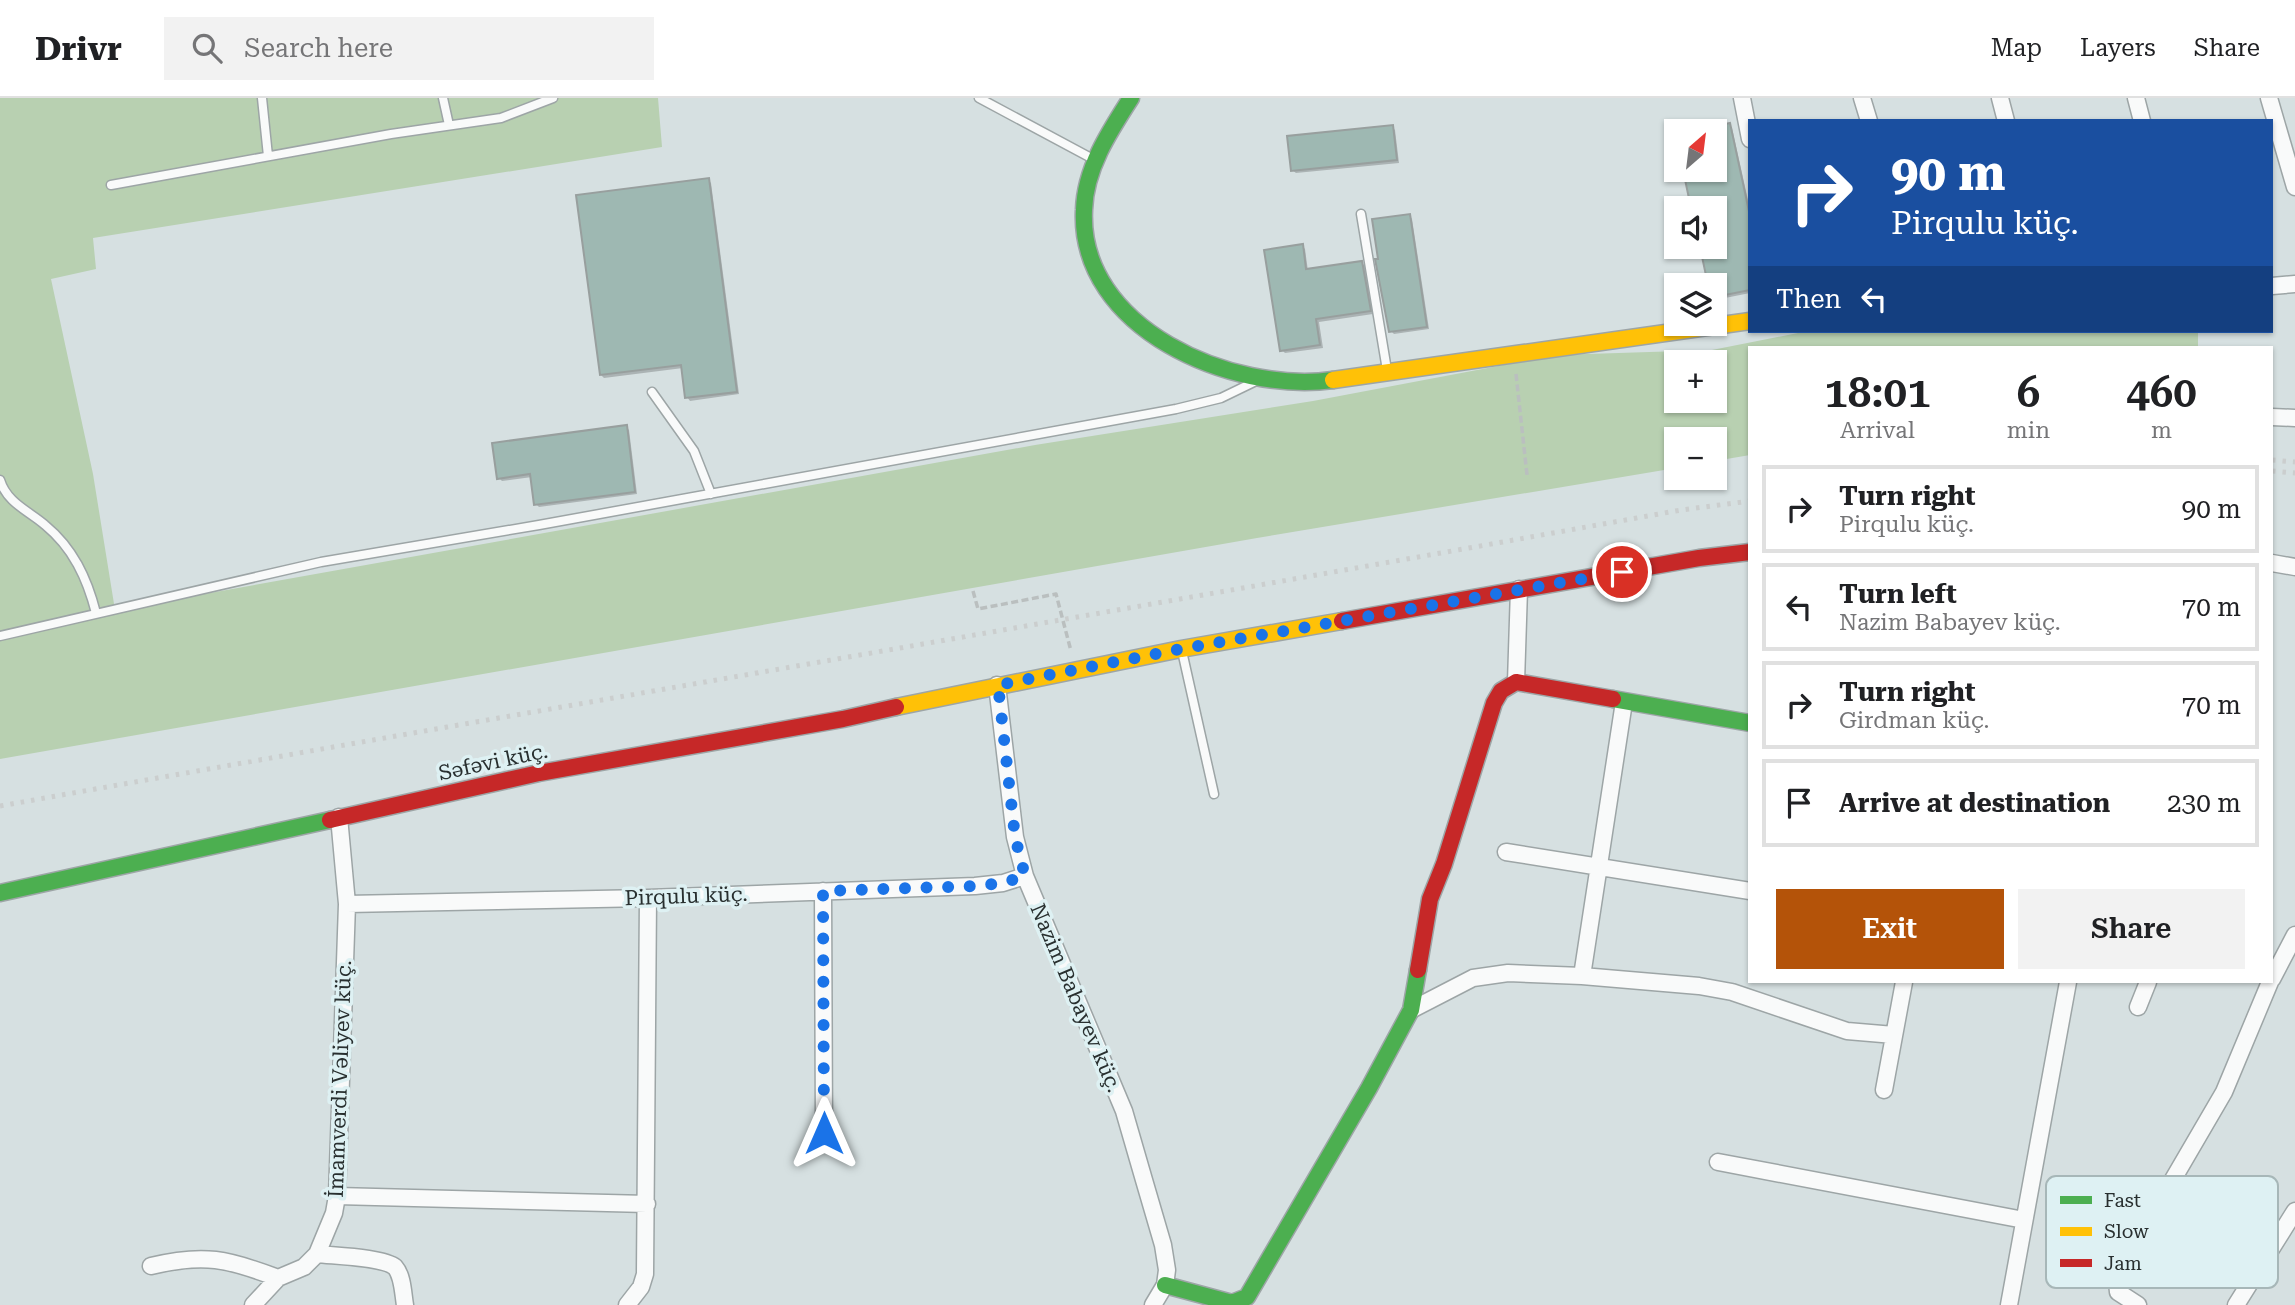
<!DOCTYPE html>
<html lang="en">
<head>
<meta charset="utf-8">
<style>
  body { margin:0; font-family:"Roboto Serif",serif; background:#f2f2f2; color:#202124; height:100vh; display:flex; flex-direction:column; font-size:26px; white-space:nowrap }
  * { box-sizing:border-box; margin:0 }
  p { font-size:23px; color:#757577 }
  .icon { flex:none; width:38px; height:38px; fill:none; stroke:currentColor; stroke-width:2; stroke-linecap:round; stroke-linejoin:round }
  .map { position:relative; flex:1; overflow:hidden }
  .drawer { position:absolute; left:1748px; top:248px; width:525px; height:637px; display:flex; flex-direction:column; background:#fff; border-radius:0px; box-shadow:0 2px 5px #0004 }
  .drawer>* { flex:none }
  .top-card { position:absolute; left:1748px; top:21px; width:525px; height:214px; border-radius:0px; box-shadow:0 2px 5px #0004; background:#1a4fa0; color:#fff; overflow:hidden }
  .needle { width:46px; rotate:28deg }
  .tools { position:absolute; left:1664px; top:21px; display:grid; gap:14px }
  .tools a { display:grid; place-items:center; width:63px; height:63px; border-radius:0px; background:#fff; box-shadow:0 2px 5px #0004; font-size:35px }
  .pin { position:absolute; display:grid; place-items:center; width:60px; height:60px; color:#fff; margin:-30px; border:4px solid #fff; border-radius:50%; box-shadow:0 2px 7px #0007 }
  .me { position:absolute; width:77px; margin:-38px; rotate:0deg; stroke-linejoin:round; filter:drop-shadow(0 0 5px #0008) }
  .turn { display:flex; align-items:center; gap:24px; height:147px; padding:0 28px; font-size:32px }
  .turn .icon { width:91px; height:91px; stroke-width:2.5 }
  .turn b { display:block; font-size:49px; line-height:60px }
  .then { display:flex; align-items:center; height:66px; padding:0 28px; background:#0003; gap:14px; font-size:26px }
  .eta { display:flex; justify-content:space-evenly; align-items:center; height:119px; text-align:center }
  .eta b { font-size:42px; font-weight:600; line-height:49px }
  .primary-button { display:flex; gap:14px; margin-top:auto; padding:14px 28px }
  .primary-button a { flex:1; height:80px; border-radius:0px; background:#b45309; color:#fff; font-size:28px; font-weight:600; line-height:80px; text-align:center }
  .primary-button a+a { background:#f2f2f2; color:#202124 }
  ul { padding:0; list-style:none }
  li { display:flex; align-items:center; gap:21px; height:88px; margin:0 14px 10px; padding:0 14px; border:4px solid #e0e0e0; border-radius:0px }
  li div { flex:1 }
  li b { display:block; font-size:26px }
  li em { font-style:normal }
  header { display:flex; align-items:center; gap:42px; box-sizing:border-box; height:98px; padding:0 35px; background:#fff; border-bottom:2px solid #e0e0e0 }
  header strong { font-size:33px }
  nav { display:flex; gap:38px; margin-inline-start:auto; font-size:24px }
  .search { width:490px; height:63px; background:#f2f2f2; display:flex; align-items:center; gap:18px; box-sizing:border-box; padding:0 24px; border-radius:0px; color:#757577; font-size:26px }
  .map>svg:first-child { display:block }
</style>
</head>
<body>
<header>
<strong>Drivr</strong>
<div class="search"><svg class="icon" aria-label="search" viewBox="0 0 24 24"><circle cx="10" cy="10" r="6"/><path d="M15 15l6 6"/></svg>Search here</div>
<nav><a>Map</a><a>Layers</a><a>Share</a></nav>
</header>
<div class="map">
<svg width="2295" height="1207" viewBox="0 0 2295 1207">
  <rect width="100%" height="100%" fill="#d6e0e1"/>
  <path fill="#b8d0b1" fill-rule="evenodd" d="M0 0H658L662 49 93 140 96 171 51 181 93 376 115 512 1035 347 1313 303 1556 257 1712 252 1808 233H2198V250H1750V357L1715 363V341H1676V370L1257 440 0 661ZM1676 264H1715V303H1676Z"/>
  <path fill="#0003" d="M1729 26 1732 30 1750 111V195L1715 202V187H1710L1701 149H1715V110H1693L1685 72H1715V33H1698Z
    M1392 29 1395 32 1399 65 1296 75 1292 72Z
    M708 82 711 85 739 296 690 303 687 299 683 270 604 280 601 277Z
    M1409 117 1412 121 1429 231 1394 236 1391 233Z
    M1302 148 1305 151 1308 173 1362 165 1365 168 1373 216 1319 224 1323 250 1285 255 1282 252Z
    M626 329 629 332 637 396 539 409 536 406 532 379 502 383 499 380Z"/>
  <path fill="#9eb8b2" stroke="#989f9e" stroke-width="2" d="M1730 25 1750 118V192L1715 199V187H1708L1700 149H1715V110H1691L1683 72H1715V28Z
    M1393 27 1397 62 1291 73 1287 38Z
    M709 80 737 294 685 300 681 267 600 277 576 97Z
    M1410 116 1427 229 1389 234 1375 161H1378L1372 121Z
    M1303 146 1306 171 1362 163 1371 213 1316 221 1320 247 1280 253 1264 152Z
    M627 327 635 394 534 407 530 376 497 381 492 345Z"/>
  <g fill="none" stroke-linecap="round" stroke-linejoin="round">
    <defs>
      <path id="lane" d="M262 0 268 58
        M443 0 449 27
        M979 0 1093 61
        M111 87 391 36 501 20 553 0
        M1361 116 1387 272
        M652 294 694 353 711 396
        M0 382C7 405 29 413 45 427 73 450 87 480 96 515
        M0 538 321 464 539 427 1176 311 1221 300 1254 284
        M1182 553 1214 696"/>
      <path id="street" d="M1742 0 1750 41
        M1862 0 1869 23
        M2000 0 2006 23
        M2136 0 2142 23
        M2269 0 2295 89
        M2272 188 2295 186
        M2272 319 2295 320
        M2272 465 2295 469
        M1516 584 1519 491
        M997 587 1015 739 1025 778 1124 1013 1144 1082 1163 1147 1167 1172 1165 1187 1153 1207
        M1506 754 1750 793
        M823 793 824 1035
        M347 806 648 800 975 788 1003 785 1025 778
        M1582 878 1624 604
        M2272 881 2295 837
        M2138 909 2148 884
        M1411 912 1473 880 1508 875 1582 878 1699 888 1732 894 1847 933 1894 937
        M1884 992 1904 884
        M1718 1064 2024 1122
        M337 1098 647 1106
        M317 1156C334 1158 383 1159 395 1169 403 1178 403 1196 405 1207
        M151 1168C204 1155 228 1161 278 1180
        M253 1207 278 1180 304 1169 317 1156 334 1115 337 1098 347 806 339 719
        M627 1207 641 1189 645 1176 648 800
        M2009 1207 2068 884
        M2138 1207 2118 1194 2117 1184 2119 1174 2224 994 2270 884
        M2236 1207 2295 1113"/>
      <path id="fast" d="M1131 0C1109 34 1085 71 1084 112 1078 231 1233 296 1333 282
        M1613 601 1750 625
        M0 795 330 722
        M1165 1187 1232 1205 1247 1199 1369 990 1411 912 1418 872"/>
      <path id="slow" d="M1333 282 1750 223
        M896 609 1181 551 1342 523"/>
      <path id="jam" d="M1342 523 1699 460 1750 454
        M330 722 539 675 843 621 896 609
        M1418 872 1430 801 1444 766 1494 605 1501 593 1516 584 1613 601"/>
    </defs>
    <use href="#lane" stroke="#9da5a6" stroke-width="11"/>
    <use href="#street" stroke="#9da5a6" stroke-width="19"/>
    <use href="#fast" stroke="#9da5a6" stroke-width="19"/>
    <use href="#slow" stroke="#9da5a6" stroke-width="19"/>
    <use href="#jam" stroke="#9da5a6" stroke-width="19"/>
    <path stroke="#babfbf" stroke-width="3.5" stroke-dasharray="7 3.5" stroke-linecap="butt" d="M1516 276 1527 377
      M973 493 978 511 1056 496 1071 553"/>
    <use href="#lane" stroke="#f9fafa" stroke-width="8"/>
    <use href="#street" stroke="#f9fafa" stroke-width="16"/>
    <use href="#fast" stroke="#4caf50" stroke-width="16"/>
    <use href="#slow" stroke="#ffc107" stroke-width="16"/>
    <use href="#jam" stroke="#c62828" stroke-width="16"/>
    <path stroke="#cbcece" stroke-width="5" stroke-dasharray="3.5 7" stroke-linecap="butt" d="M2272 362 2295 364
      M2272 373 2295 375
      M0 708C560 608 1121 513 1681 412L1750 403"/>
  </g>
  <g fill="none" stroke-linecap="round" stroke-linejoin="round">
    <path stroke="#1a73e8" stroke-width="12" stroke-dasharray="0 21.6" d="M824 1035 823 793 975 788 1003 785 1025 778 1015 739 998 587 1181 551 1622 474"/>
  </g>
  <g text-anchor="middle" stroke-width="7" stroke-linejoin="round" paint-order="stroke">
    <g font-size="21" fill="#282f2f" stroke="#def1f3">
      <text transform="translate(493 664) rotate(-12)" y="7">Səfəvi küç.</text>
      <text transform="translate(686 798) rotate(-2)" y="7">Pirqulu küç.</text>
      <text transform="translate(1076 900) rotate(67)" y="7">Nazim Babayev küç.</text>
      <text transform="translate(340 981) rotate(-88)" y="7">İmamverdi Vəliyev küç.</text>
    </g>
  </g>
  <rect x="2046" y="1078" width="232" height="112" rx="10" fill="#def1f3" stroke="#a7b7b8" stroke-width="2"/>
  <rect x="2060" y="1098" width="32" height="8" fill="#4caf50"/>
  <rect x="2060" y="1129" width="32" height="9" fill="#ffc107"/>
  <rect x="2060" y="1161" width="32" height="8" fill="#c62828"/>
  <g font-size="19" fill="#282f2f">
    <text x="2104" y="1109">Fast</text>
    <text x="2104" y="1140">Slow</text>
    <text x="2104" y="1172">Jam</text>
  </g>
</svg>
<div class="tools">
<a><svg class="needle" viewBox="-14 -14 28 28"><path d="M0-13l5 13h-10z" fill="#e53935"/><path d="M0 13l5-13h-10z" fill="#757577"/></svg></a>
<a><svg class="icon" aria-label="sound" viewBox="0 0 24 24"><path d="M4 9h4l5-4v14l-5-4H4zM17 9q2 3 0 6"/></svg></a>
<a><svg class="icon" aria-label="layers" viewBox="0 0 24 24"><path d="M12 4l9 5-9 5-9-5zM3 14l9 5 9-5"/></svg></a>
<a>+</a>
<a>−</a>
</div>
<div class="pin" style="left:1622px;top:474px;background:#d93025"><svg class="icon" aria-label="arrive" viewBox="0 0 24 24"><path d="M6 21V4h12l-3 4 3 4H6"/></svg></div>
<svg class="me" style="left:824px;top:1035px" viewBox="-20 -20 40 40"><path d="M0-17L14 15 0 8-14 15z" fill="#1a73e8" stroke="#fff" stroke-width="4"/></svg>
<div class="top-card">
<div class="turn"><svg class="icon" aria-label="right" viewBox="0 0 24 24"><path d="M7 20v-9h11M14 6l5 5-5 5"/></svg><div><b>90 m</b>Pirqulu küç.</div></div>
<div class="then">Then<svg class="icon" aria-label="left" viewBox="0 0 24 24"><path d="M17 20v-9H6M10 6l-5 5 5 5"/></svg></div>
</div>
<section class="drawer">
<div class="eta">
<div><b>18:01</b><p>Arrival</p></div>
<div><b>6</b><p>min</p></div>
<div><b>460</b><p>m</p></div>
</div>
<ul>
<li><svg class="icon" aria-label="right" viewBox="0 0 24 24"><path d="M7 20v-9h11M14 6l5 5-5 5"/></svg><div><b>Turn right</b><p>Pirqulu küç.</p></div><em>90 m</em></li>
<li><svg class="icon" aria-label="left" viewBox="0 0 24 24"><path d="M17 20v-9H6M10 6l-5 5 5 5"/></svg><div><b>Turn left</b><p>Nazim Babayev küç.</p></div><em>70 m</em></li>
<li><svg class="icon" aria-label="right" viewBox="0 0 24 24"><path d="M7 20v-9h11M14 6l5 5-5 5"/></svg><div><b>Turn right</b><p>Girdman küç.</p></div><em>70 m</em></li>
<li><svg class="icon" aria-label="arrive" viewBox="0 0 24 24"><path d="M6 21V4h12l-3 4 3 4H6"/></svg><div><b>Arrive at destination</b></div><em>230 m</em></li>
</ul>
<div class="primary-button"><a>Exit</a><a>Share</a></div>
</section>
</div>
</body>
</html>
